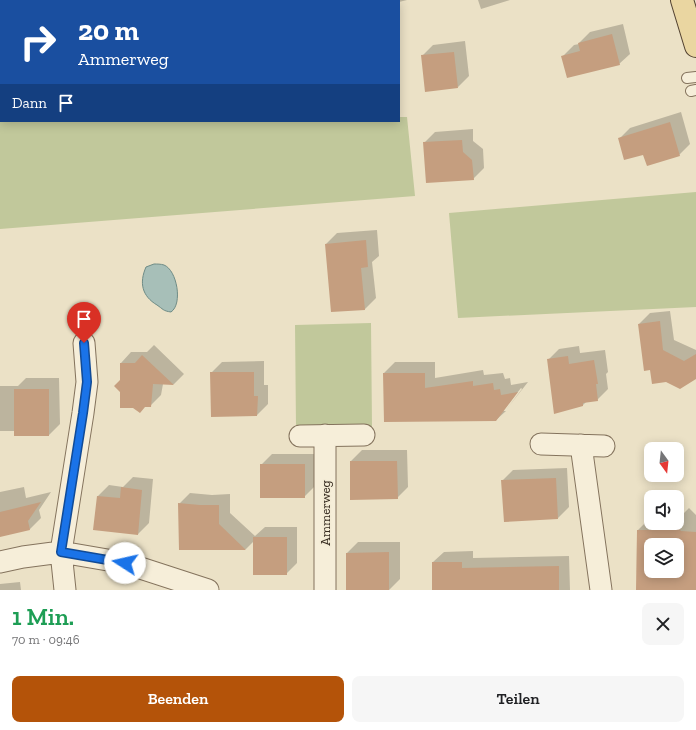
<!DOCTYPE html>
<html lang="de">
<head>
<meta charset="utf-8">
<style>
  body { margin:0; font-family:"Zilla Slab",serif; background:#f6f6f6; color:#202124; height:100vh; display:flex; flex-direction:column; font-size:15px; white-space:nowrap }
  * { box-sizing:border-box; margin:0 }
  p { font-size:13px; color:#757577 }
  .icon { flex:none; width:22px; height:22px; fill:none; stroke:currentColor; stroke-width:2; stroke-linecap:round; stroke-linejoin:round }
  .map { position:relative; height:590px; overflow:hidden }
  .drawer { display:flex; flex-direction:column; background:#fff; flex:1 }
  .drawer>* { flex:none }
  .top-card { position:absolute; left:0px; top:0px; width:400px; height:122px; box-shadow:0 2px 10px #0003; background:#1a4fa0; color:#fff; overflow:hidden }
  .needle { width:26px; rotate:165deg }
  .buttons { position:absolute; left:644px; top:442px; display:grid; gap:8px }
  .buttons a { display:grid; place-items:center; width:40px; height:40px; border-radius:8px; background:#fff; box-shadow:0 2px 10px #0003; font-size:20px }
  .pin { position:absolute; display:grid; place-items:center; width:34px; height:34px; color:#fff; margin:-41px -17px; border-radius:50% 50% 50% 0; rotate:-45deg; box-shadow:0 0 4px #0007 }
  .pin .icon { rotate:45deg }
  .me { position:absolute; width:44px; margin:-22px; rotate:280deg; stroke-linejoin:round; filter:drop-shadow(0 0 3px #0008) }
  .turn { display:flex; align-items:center; gap:14px; height:84px; padding:0 12px; font-size:18px }
  .turn .icon { width:52px; height:52px; stroke-width:2.5 }
  .turn b { display:block; font-size:28px; line-height:34px }
  .then { display:flex; align-items:center; height:38px; padding:0 12px; background:#0003; gap:8px; font-size:15px }
  .round { display:grid; place-items:center; flex:none; width:42px; height:42px; border-radius:8px; background:#f6f6f6 }
  .head { display:flex; align-items:center; justify-content:space-between; height:68px; padding:0 12px }
  h1 { font-size:24px; font-weight:600; line-height:30px; color:#1e9e55 }
  .primary-button { display:flex; gap:8px; margin-top:auto; padding:8px 12px }
  .primary-button a { flex:1; height:46px; border-radius:8px; background:#b45309; color:#fff; font-size:16px; font-weight:600; line-height:46px; text-align:center }
  .primary-button a+a { background:#f6f6f6; color:#202124 }
  .map>svg:first-child { display:block }
</style>
</head>
<body>
<div class="map">
<svg width="696" height="590" viewBox="0 0 696 590">
  <rect width="100%" height="100%" fill="#ebe1c6"/>
  <path fill="#c1c89b" d="M0 18H1V121H399V117H407L415 196 0 229Z
    M696 192V307L458 318 449 213Z
    M371 323 372 427H296L295 325Z"/>
  <path fill="#a7bfb8" stroke="#6f8c86" d="M154 264C157 264 161 264 164 265 177 270 183 304 171 312 163 311 163 309 157 305 142 296 139 283 146 267Z"/>
  <path fill="#0003" fill-rule="evenodd" d="M1 0H46L45 1H6Z
    M184 0H275L274 1H184Z
    M355 0H407L399 2V1H356Z
    M478 0H510L481 9Z
    M623 24 630 54 619 64 563 56 574 45 579 44V43L590 32Z
    M465 41 469 76 458 87 422 56 433 45Z
    M681 112 690 144 679 155 644 154 619 139 630 128Z
    M473 129V141L483 149 484 168 473 179 424 143 435 132Z
    M377 230 379 256 372 262 376 298 365 309 332 311 326 244 337 233Z
    M670 311 674 340 696 350V378L680 388 639 324 650 313Z
    M154 345 184 374 174 384H163L161 395 150 406 121 380V363L131 352H147Z
    M579 346 580 353 605 350 608 372 606 374 608 389 597 400 586 402 583 405 548 360 559 349Z
    M264 361V385H268V404L257 415 212 416 211 373 222 362Z
    M395 362H435V378L483 370 484 375 503 373 505 379 510 378 511 385 528 382 506 410 522 389 521 388 503 411H506L496 420 384 373Z
    M26 378H59L60 424 49 435 15 431H0V386H18Z
    M362 450H407L408 487 397 498 351 461Z
    M272 454H315V486L304 497 261 465Z
    M567 468 569 507 558 518 502 481 513 470Z
    M133 477 153 479 149 523 138 534 94 529 98 496 109 485 123 487Z
    M24 487 26 498 51 492 39 510 41 518 30 529 0 536V492Z
    M190 493 212 495 230 494V513L255 536 265 527H297V563L286 574 254 541 246 549H180L179 504Z
    M689 508 696 515V588L672 590H637L638 530 651 517V523H677V515H682ZM651 545H677V571H651Z
    M358 542H400V579L389 590 347 553Z
    M473 551V558L569 556 570 590H433V562L444 552Z
    M20 582 21 590H0V584Z"/>
  <path fill="#c59e7f" fill-rule="evenodd" d="M612 34 620 65 567 78 561 56 580 51 578 43Z
    M454 52 458 88 425 92 421 55Z
    M670 122 680 156 647 166 643 155 624 160 618 138Z
    M462 140 463 152 472 160 474 180 426 183 423 142Z
    M366 240 368 267 361 268 365 310 331 312 325 244Z
    M660 321 663 350 684 361 696 354V379L680 389 666 382 652 384 650 370 644 371 638 324Z
    M142 355 174 385 153 384 151 407H145L140 413 133 408H120V392L114 386 120 380V363H135Z
    M568 356 569 364 594 360 598 384H596L598 401 583 403V406L554 414 547 359Z
    M210 372H254V396H258L257 416 211 417Z
    M383 373H425V388L473 381V386L493 383 494 390 500 389 501 395 518 392 496 421 384 422Z
    M14 389H49V436H14Z
    M350 461H397L398 499 350 500Z
    M260 464H305V498H260Z
    M556 478 558 519 504 522 501 480Z
    M121 487 142 490 138 535 93 530 97 496 120 498Z
    M41 502 28 521 30 530 0 537V512Z
    M178 503 200 505H219V524L246 550H179Z
    M673 523 681 531 696 532V590H636L637 530H666ZM651 545H677V571H651Z
    M253 537H287V575H253Z
    M389 552V590H346V553Z
    M432 562H462V568L559 566V590H432Z"/>
  <g fill="none" stroke-linecap="round" stroke-linejoin="round">
    <defs>
      <path id="lane" d="M687 78 696 77
        M691 91 696 90"/>
      <path id="street" d="M325 435V590
        M300 436 364 435
        M541 444 604 446
        M581 445 601 590
        M0 562 23 557 61 552 125 563 208 590
        M65 590 61 552 83 413 87 382 84 343"/>
      <path id="primary" d="M682 0 696 46"/>
    </defs>
    <use href="#lane" stroke="#84735d" stroke-width="12"/>
    <use href="#street" stroke="#84735d" stroke-width="23"/>
    <use href="#primary" stroke="#534231" stroke-width="24"/>
    <use href="#lane" stroke="#f6eed9" stroke-width="10"/>
    <use href="#street" stroke="#f6eed9" stroke-width="21"/>
    <use href="#primary" stroke="#ead6a1" stroke-width="22"/>
  </g>
  <g fill="none" stroke-linecap="round" stroke-linejoin="round">
    <defs>
      <path id="route" d="M84 343 87 382 83 413 61 552 125 563"/>
    </defs>
    <use href="#route" stroke="#114b97" stroke-width="10"/>
    <use href="#route" stroke="#1a73e8" stroke-width="7"/>
  </g>
  <g text-anchor="middle" stroke-width="3" stroke-linejoin="round" paint-order="stroke">
    <g font-size="13" fill="#362b20" stroke="#f3ebd5">
      <text transform="translate(325 513) rotate(-90)" y="5">Ammerweg</text>
    </g>
  </g>
</svg>
<div class="buttons">
<a><svg class="needle" viewBox="-14 -14 28 28"><path d="M0-13l5 13h-10z" fill="#e53935"/><path d="M0 13l5-13h-10z" fill="#757577"/></svg></a>
<a><svg class="icon" aria-label="sound" viewBox="0 0 24 24"><path d="M4 9h4l5-4v14l-5-4H4zM17 9q2 3 0 6"/></svg></a>
<a><svg class="icon" aria-label="layers" viewBox="0 0 24 24"><path d="M12 4l9 5-9 5-9-5zM3 14l9 5 9-5"/></svg></a>
</div>
<div class="pin" style="left:84px;top:343px;background:#d93025"><svg class="icon" aria-label="arrive" viewBox="0 0 24 24"><path d="M6 21V4h12l-3 4 3 4H6"/></svg></div>
<svg class="me" style="left:125px;top:563px" viewBox="-20 -20 40 40"><circle r="19" fill="#fff"/><path d="M0-13L10 11 0 6-10 11z" fill="#1a73e8"/></svg>
<div class="top-card">
<div class="turn"><svg class="icon" aria-label="right" viewBox="0 0 24 24"><path d="M7 20v-9h11M14 6l5 5-5 5"/></svg><div><b>20 m</b>Ammerweg</div></div>
<div class="then">Dann<svg class="icon" aria-label="arrive" viewBox="0 0 24 24"><path d="M6 21V4h12l-3 4 3 4H6"/></svg></div>
</div>
</div>
<section class="drawer">
<div class="head"><div><h1>1 Min.</h1><p>70 m · 09:46</p></div><a class="round"><svg class="icon" aria-label="close" viewBox="0 0 24 24"><path d="M6 6l12 12M18 6L6 18"/></svg></a></div>
<div class="primary-button"><a>Beenden</a><a>Teilen</a></div>
</section>
</body>
</html>
